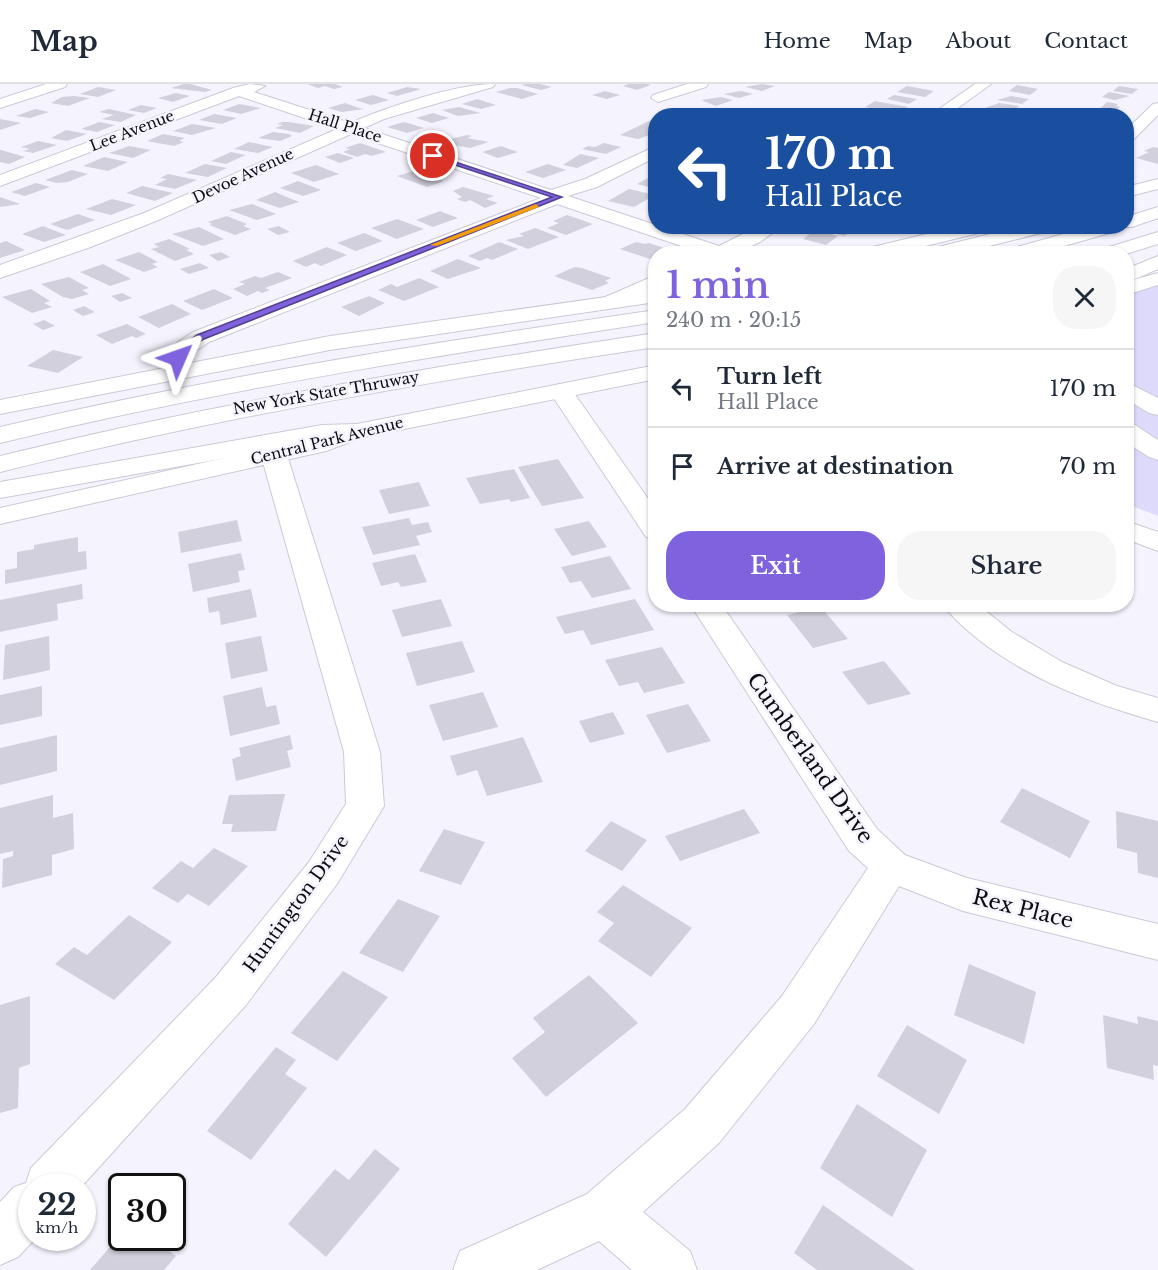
<!DOCTYPE html>
<html lang="en">
<head>
<meta charset="utf-8">
<style>
  body { margin:0; font-family:"Libre Baskerville",serif; background:#f6f6f7; color:#1f2937; height:100vh; display:flex; flex-direction:column; font-size:22px; white-space:nowrap }
  * { box-sizing:border-box; margin:0 }
  p { font-size:20px; color:#747a83 }
  .icon { flex:none; width:33px; height:33px; fill:none; stroke:currentColor; stroke-width:2; stroke-linecap:round; stroke-linejoin:round }
  .map { position:relative; flex:1; overflow:hidden }
  .sheet { position:absolute; left:648px; top:162px; width:486px; height:366px; display:flex; flex-direction:column; background:#fff; border-radius:24px; box-shadow:0 2px 4px #0004 }
  .sheet>* { flex:none }
  .guide { position:absolute; left:648px; top:24px; width:486px; height:126px; border-radius:24px; box-shadow:0 2px 4px #0004; background:#1a4fa0; color:#fff; overflow:hidden }
  .speed { position:absolute; left:18px; top:1089px; display:flex; gap:12px; font-size:30px; font-weight:700; text-align:center }
  .speed>* { display:grid; place-content:center; width:78px; height:78px; border-radius:50%; background:#fff; box-shadow:0 2px 4px #0004; line-height:1 }
  .speed small { font-size:15px; font-weight:400 }
  .speed .limit { border:3px solid #111; border-radius:9px; background:#fff; color:#111 }
  .pin { position:absolute; display:grid; place-items:center; width:51px; height:51px; color:#fff; margin:-26px; border:3px solid #fff; border-radius:50%; box-shadow:0 2px 6px #0007 }
  .me { position:absolute; width:66px; margin:-33px; rotate:47deg; stroke-linejoin:round; filter:drop-shadow(0 0 4px #0008) }
  .turn { display:flex; align-items:center; gap:21px; height:126px; padding:0 18px; font-size:27px }
  .turn .icon { width:78px; height:78px; stroke-width:2.5 }
  .turn b { display:block; font-size:42px; line-height:51px }
  .round { display:grid; place-items:center; flex:none; width:63px; height:63px; border-radius:24px; background:#f6f6f7 }
  .summary { display:flex; align-items:center; justify-content:space-between; height:102px; padding:0 18px }
  h1 { font-size:36px; font-weight:600; line-height:45px; color:#7f62dd }
  .cta { display:flex; gap:12px; margin-top:auto; padding:12px 18px }
  .cta a { flex:1; height:69px; border-radius:24px; background:#7f62dd; color:#fff; font-size:24px; font-weight:600; line-height:69px; text-align:center }
  .cta a+a { background:#f6f6f7; color:#1f2937 }
  ul { padding:0; list-style:none }
  li { display:flex; align-items:center; gap:18px; height:78px; padding:0 18px; border-top:2px solid #e0e1e3 }
  li div { flex:1 }
  li b { display:block; font-size:22px }
  li em { font-style:normal }
  header { display:flex; align-items:center; gap:36px; box-sizing:border-box; height:84px; padding:0 30px; background:#fff; border-bottom:2px solid #e0e1e3 }
  header strong { font-size:28px }
  nav { display:flex; gap:33px; margin-inline-start:auto; font-size:21px }
  .map>svg:first-child { display:block }
</style>
</head>
<body>
<header>
<strong>Map</strong>
<nav><a>Home</a><a>Map</a><a>About</a><a>Contact</a></nav>
</header>
<div class="map">
<svg width="1158" height="1186" viewBox="0 0 1158 1186">
  <rect width="100%" height="100%" fill="#f5f4fe"/>
  <path fill="#dedafc" d="M1158 198V432L1127 420 1126 209Z"/>
  <path fill="#d1d0dc" d="M184 0H190L212 6 205 8 171 4Z
    M307 0H335L343 3 334 5 325 2 318 4Z
    M526 0H540L552 3 541 6 521 1Z
    M628 0H647L651 1 637 6 623 2Z
    M762 0 775 2 762 7 745 3Z
    M1017 1 1038 5 1030 11 1009 7Z
    M907 2 934 7 925 13 897 8Z
    M1119 2 1138 5 1132 10 1113 7Z
    M98 3 116 6 98 13 80 10Z
    M407 3 421 5 397 12 387 9Z
    M510 4H517L538 10 522 15 496 8Z
    M605 7 620 11 607 15 592 11Z
    M741 7 753 10 739 14 724 10Z
    M1109 8 1130 12 1115 16 1102 13Z
    M176 9 190 12 173 18 158 14Z
    M373 11 389 16 371 21 355 16Z
    M894 11 917 15 909 20 887 15Z
    M74 12 90 14 68 22 51 19 62 13Z
    M1011 12 1029 15 1022 20 997 16Z
    M721 13 733 16 716 22 701 16Z
    M477 15 496 21 481 25 462 20Z
    M875 17 908 23 898 29 865 23Z
    M1107 18 1118 20 1116 22 1120 23 1116 27 1100 25Z
    M345 19 359 24 364 25 342 28 328 24Z
    M999 19 1019 22 1011 28 985 24Z
    M239 20 261 24 241 30 223 26Z
    M141 21 157 24 144 29 128 26Z
    M459 23 473 27 481 29 458 32 442 26Z
    M35 25 49 28 30 34 16 32Z
    M109 25 123 28 136 31 121 38 102 35 114 31 99 28Z
    M765 25 780 32H757L749 27Z
    M981 26 1004 30V32H973Z
    M433 29 449 34 432 39 416 34Z
    M214 30 237 34 222 40 199 36Z
    M0 35 21 39 0 46Z
    M651 36H656V48L652 50 638 55 620 51Z
    M99 38 115 41 97 48 81 45Z
    M282 38H289L314 42 300 49 275 44 283 41 277 40Z
    M404 38 424 44 407 49 387 43Z
    M192 40 216 44 192 51 173 47Z
    M66 46 87 50 67 57 51 54Z
    M273 48 289 50 292 52 280 57 258 54Z
    M163 50 185 54 179 57 184 58 174 62 147 57Z
    M467 51 472 52 467 54 489 58 470 64 438 58Z
    M38 57 57 61 33 69 23 67 30 65 21 63Z
    M249 58 273 63 258 69 234 65Z
    M360 59 386 68 371 72 365 70 357 73 343 68 350 65 345 64Z
    M604 59 621 63 606 70 582 65 588 62 595 63Z
    M129 62 151 66 133 74 109 69Z
    M501 62 518 68 498 74 482 68Z
    M1153 63 1158 64V80L1136 74 1149 68 1144 67Z
    M0 66H1L25 73 9 80 0 78Z
    M231 68 246 71 226 80 211 77Z
    M338 69 354 74 340 79 325 73Z
    M580 70 599 74 577 84 563 81Z
    M104 73 128 78 108 87 83 82Z
    M205 80 227 84 208 93 185 89Z
    M548 80 566 86 543 94 525 88Z
    M316 81 339 90 314 98 291 89Z
    M72 86 88 90 68 98 57 99 45 96Z
    M414 87 440 94 437 95 444 97 427 103 397 92Z
    M168 90 197 96 175 105 155 101 167 95 160 94Z
    M656 90V105L637 100Z
    M298 97 321 106 303 112 280 104Z
    M36 99 50 103 25 112 11 108Z
    M142 102 173 109 155 117 126 109Z
    M463 103 494 112 486 115 498 119 485 124 470 116 465 118 457 115 462 113 453 107Z
    M629 105 655 111 634 123 608 117Z
    M275 108 299 118 280 124 256 116Z
    M0 113 20 120 0 123Z
    M112 115 136 121 111 131 86 125Z
    M252 120 276 130 257 136 229 126Z
    M440 127 458 134 433 143 416 136Z
    M78 130 95 136 67 146 50 140Z
    M567 131 593 140 566 151 547 144 559 139 553 137Z
    M227 132 247 140 243 142 251 145 235 151 209 141 212 140 208 138Z
    M397 135 424 145 397 155 371 144Z
    M43 142 66 151 44 158 22 150Z
    M279 142 290 148 278 151 267 145Z
    M822 142H860L844 152 818 145Z
    M199 143 224 155 203 162 172 150Z
    M535 144 559 153 528 165 506 156 524 152 519 150Z
    M815 146 838 152 826 161 803 155Z
    M364 149 383 157 356 167 337 159Z
    M169 155 190 165 186 166 194 170 175 177 151 165 159 163 154 160Z
    M6 157 25 166 0 174V159Z
    M499 158 518 165 492 176 487 174 480 177 468 172Z
    M636 158 645 160 649 159 670 166 656 170V173L650 175 620 165Z
    M327 163 347 171 321 182 315 179 306 183 293 177Z
    M139 168 158 178 152 180 158 183 144 188 115 176Z
    M221 168 230 173 218 177 209 171Z
    M458 175 481 184 448 195 430 187Z
    M200 179 209 184 189 190 180 185Z
    M103 180 131 195 110 202 80 188Z
    M575 183 582 184 611 194 605 197 609 199 592 206 554 192Z
    M278 188 292 194 265 204 270 206 262 209 258 207 247 212 233 205 245 200 239 198 255 192 261 194Z
    M69 193 89 204 82 206 89 210 72 215 63 213 41 200Z
    M419 194 439 203 404 217 378 206 391 200 397 203Z
    M31 205 50 217 44 219 52 223 32 229 2 213Z
    M214 205 233 214 202 226 183 217Z
    M122 209 132 214 120 218 111 212Z
    M369 212 385 219 359 232 341 223Z
    M172 220 191 230 159 244 138 233Z
    M84 222 95 228 83 232 73 226Z
    M44 236 55 242 43 246 33 240Z
    M127 240 146 250 136 254 132 252 112 260 96 251Z
    M53 266 83 273 58 289 27 282Z
    M558 375 584 414 542 422 518 383Z
    M514 385 530 414 511 418 509 415 480 420 466 394Z
    M419 398 430 422 389 430 379 406Z
    M409 434 412 441 428 438 432 448 416 452 420 461 373 471 362 443Z
    M237 436 242 457 181 469 178 448Z
    M589 437 607 463 572 472 554 445Z
    M78 453V468L86 467 87 485 5 500V486L17 484V468L34 465V461Z
    M241 469 245 486 238 487 240 498 193 508 188 480Z
    M415 470 427 498 401 503 398 498 381 502 372 479Z
    M610 472 631 505 592 514 581 497 570 499 561 483Z
    M82 500 83 515 57 520 58 536 0 548V516Z
    M251 505 257 533 221 541 219 527 209 529 207 514Z
    M441 515 452 542 402 553 392 526Z
    M635 515 654 546 591 561 583 546 565 550 556 533Z
    M821 523 848 555 813 564 787 531Z
    M49 552 50 586 3 596 5 561Z
    M261 552 268 587 231 595 225 559Z
    M462 557 475 588 417 602 406 569Z
    M662 563 685 599 644 609 638 598 619 602 605 576Z
    M884 577 911 610 868 621 842 588Z
    M42 602V632L0 641V611Z
    M262 603 266 623 276 621 280 640 230 652 223 612Z
    M483 608 498 643 443 657 429 621Z
    M688 620 711 657 667 669 646 631Z
    M613 628 625 650 590 659 579 637Z
    M57 651V687L0 701V664Z
    M290 651 293 665 287 667 291 683 236 697 232 675 241 672 239 664Z
    M523 653 543 698 487 712 477 686 457 692 450 672Z
    M1022 704 1090 737 1070 774 1000 738Z
    M285 710 276 747 231 748 233 740H222L229 711Z
    M53 711V734L73 729 74 765 52 771V791L2 804 3 775 13 772V767L0 770V724Z
    M744 725 760 749 680 777 665 752Z
    M1116 727 1158 737V794L1138 789 1137 769 1117 764Z
    M611 737 647 756 622 787 585 767Z
    M444 745 485 758 461 801 419 787Z
    M214 764 248 782 209 822 188 810 178 819 152 804 181 777 193 784Z
    M623 801 692 844 651 893 598 857 614 839 597 828Z
    M398 815 440 832 403 888 359 869Z
    M129 831 172 858 114 916 55 880 74 863 87 871Z
    M969 880 1036 908 1024 960 954 931Z
    M343 887 388 913 337 977 291 949Z
    M589 891 638 939 546 1013 512 974 545 948 533 934Z
    M30 912V980L19 984 18 1024 0 1029V921Z
    M1103 931 1138 940 1137 932 1158 937V982L1153 981 1154 996 1107 984Z
    M907 941 967 976 939 1030 877 992Z
    M276 963 296 976 285 990 307 1004 251 1076 207 1047Z
    M857 1020 927 1066 892 1133 820 1084Z
    M375 1065 400 1085 326 1173 288 1140 335 1085 349 1096Z
    M823 1121 915 1186H817L794 1169Z
    M122 1149V1154H152L176 1172 164 1186H90Z"/>
  <g fill="none" stroke-linecap="round" stroke-linejoin="round">
    <defs>
      <path id="minor" d="M46 0H67L65 3 0 24V15Z
        M250 0 265 2 254 8 350 39C388 23 454 0 495 0L493 3 384 35 364 44 551 106 585 95 656 62V73L597 103 568 112 719 162 759 142H782L760 158 734 170H705L557 120 209 258 194 268 189 274 191 286 188 291 180 293 172 291 167 274 178 258 193 248 541 114 351 50 156 137 88 164 0 194V181L144 129 337 45 239 12 0 102V91L233 4Z
        M687 0H708L706 3 658 18 651 14 653 11Z
        M975 0H991L947 32H929Z
        M1158 19V31L1131 58 1126 60V46L1153 20Z
        M656 191V205L610 224 603 222 600 218 603 214Z
        M1126 298 1158 314V331L1149 329 1126 315Z
        M561 300 569 302 656 426V455L646 453 549 307 553 302Z
        M1126 339 1135 341 1158 356V376L1149 373 1126 358Z
        M274 363 283 366 287 371 380 668 384 722 337 800 246 921 82 1102H32V1154H36L18 1173 0 1181V1118L14 1103 26 1099 31 1084 216 893 309 778 346 720 344 668 261 371 265 366Z
        M1126 437 1158 448V467L1126 455Z
        M690 520H721L877 745 905 771 967 794 1158 840V876L963 827 899 802 814 940 719 1059 643 1128 690 1167 697 1186H632L599 1157 537 1186H453L460 1167 587 1110 685 1025 782 912 868 784 849 767Z"/>
      <path id="major" d="M1158 95V105L1126 113V103Z
        M960 142H994L991 146 893 170H858L860 166Z
        M1158 189V201L1126 211V198Z
        M656 206V218L330 266 0 330V316L330 252Z
        M656 281V295L364 353 326 367 0 440V424L319 353 357 340Z
        M943 520H977L1012 548 1062 578 1117 602 1158 614V638C1094 620 1032 597 979 556 966 545 952 534 943 520Z"/>
      <path id="highway" d="M1158 123V134L1132 143H1122L1120 146 1036 170 1010 168 1013 164 1092 142H1126V133Z
        M1022 142H1056L1053 146 958 170H924L926 166Z
        M1158 148V160L1126 170H1097L1099 166Z
        M1158 172V185L1126 199V185Z
        M656 226V238C435 272 216 306 0 359V343C216 292 436 258 656 226Z
        M656 249V263C435 296 216 334 0 388V372C216 319 435 282 656 249Z
        M357 340 366 342 369 347 366 352 322 357 0 414V398L322 341Z"/>
    </defs>
    <use href="#minor" stroke="#cac9d6" stroke-width="2"/>
    <use href="#major" stroke="#cac9d6" stroke-width="2"/>
    <use href="#highway" stroke="#cac9d6" stroke-width="2"/>
    <use href="#minor" fill="#fff" fill-rule="evenodd"/>
    <use href="#major" fill="#fff" fill-rule="evenodd"/>
    <use href="#highway" fill="#fff" fill-rule="evenodd"/>
  </g>
  <path fill="#7f62dd" stroke="#534090" stroke-width="1.5" d="M431 70 562 113 204 255 189 265 182 276H175L174 274 183 261 197 251 552 113 431 73Z"/>
  <path fill="#f59e0b" d="M536 120 539 123 437 162 430 161Z"/>
  <g text-anchor="middle" stroke-width="5" stroke-linejoin="round" paint-order="stroke">
    <g font-size="15" fill="#0c0c10" stroke="#f5f4fe">
      <text transform="translate(345 42) rotate(18)" y="5">Hall Place</text>
      <text transform="translate(132 47) rotate(-21)" y="5">Lee Avenue</text>
      <text transform="translate(243 92) rotate(-25)" y="5">Devoe Avenue</text>
      <text transform="translate(326 309) rotate(-10)" y="5">New York State Thruway</text>
      <text transform="translate(327 357) rotate(-14)" y="5">Central Park Avenue</text>
    </g>
    <g font-size="18" fill="#0c0c10" stroke="#f5f4fe">
      <text transform="translate(296 820) rotate(-54)" y="6">Huntington Drive</text>
    </g>
    <g font-size="21" fill="#0c0c10" stroke="#f5f4fe">
      <text transform="translate(810 674) rotate(55)" y="7">Cumberland Drive</text>
      <text transform="translate(1023 825) rotate(14)" y="7">Rex Place</text>
    </g>
  </g>
</svg>
<div class="speed"><div>22<small>km/h</small></div><div class="limit">30</div></div>
<div class="pin" style="left:433px;top:72px;background:#d93025"><svg class="icon" aria-label="arrive" viewBox="0 0 24 24"><path d="M6 21V4h12l-3 4 3 4H6"/></svg></div>
<svg class="me" style="left:178px;top:274px" viewBox="-20 -20 40 40"><path d="M0-17L14 15 0 8-14 15z" fill="#7f62dd" stroke="#fff" stroke-width="4"/></svg>
<div class="guide">
<div class="turn"><svg class="icon" aria-label="left" viewBox="0 0 24 24"><path d="M17 20v-9H6M10 6l-5 5 5 5"/></svg><div><b>170 m</b>Hall Place</div></div>
</div>
<section class="sheet">
<div class="summary"><div><h1>1 min</h1><p>240 m · 20:15</p></div><a class="round"><svg class="icon" aria-label="close" viewBox="0 0 24 24"><path d="M6 6l12 12M18 6L6 18"/></svg></a></div>
<ul>
<li><svg class="icon" aria-label="left" viewBox="0 0 24 24"><path d="M17 20v-9H6M10 6l-5 5 5 5"/></svg><div><b>Turn left</b><p>Hall Place</p></div><em>170 m</em></li>
<li><svg class="icon" aria-label="arrive" viewBox="0 0 24 24"><path d="M6 21V4h12l-3 4 3 4H6"/></svg><div><b>Arrive at destination</b></div><em>70 m</em></li>
</ul>
<div class="cta"><a>Exit</a><a>Share</a></div>
</section>
</div>
</body>
</html>
